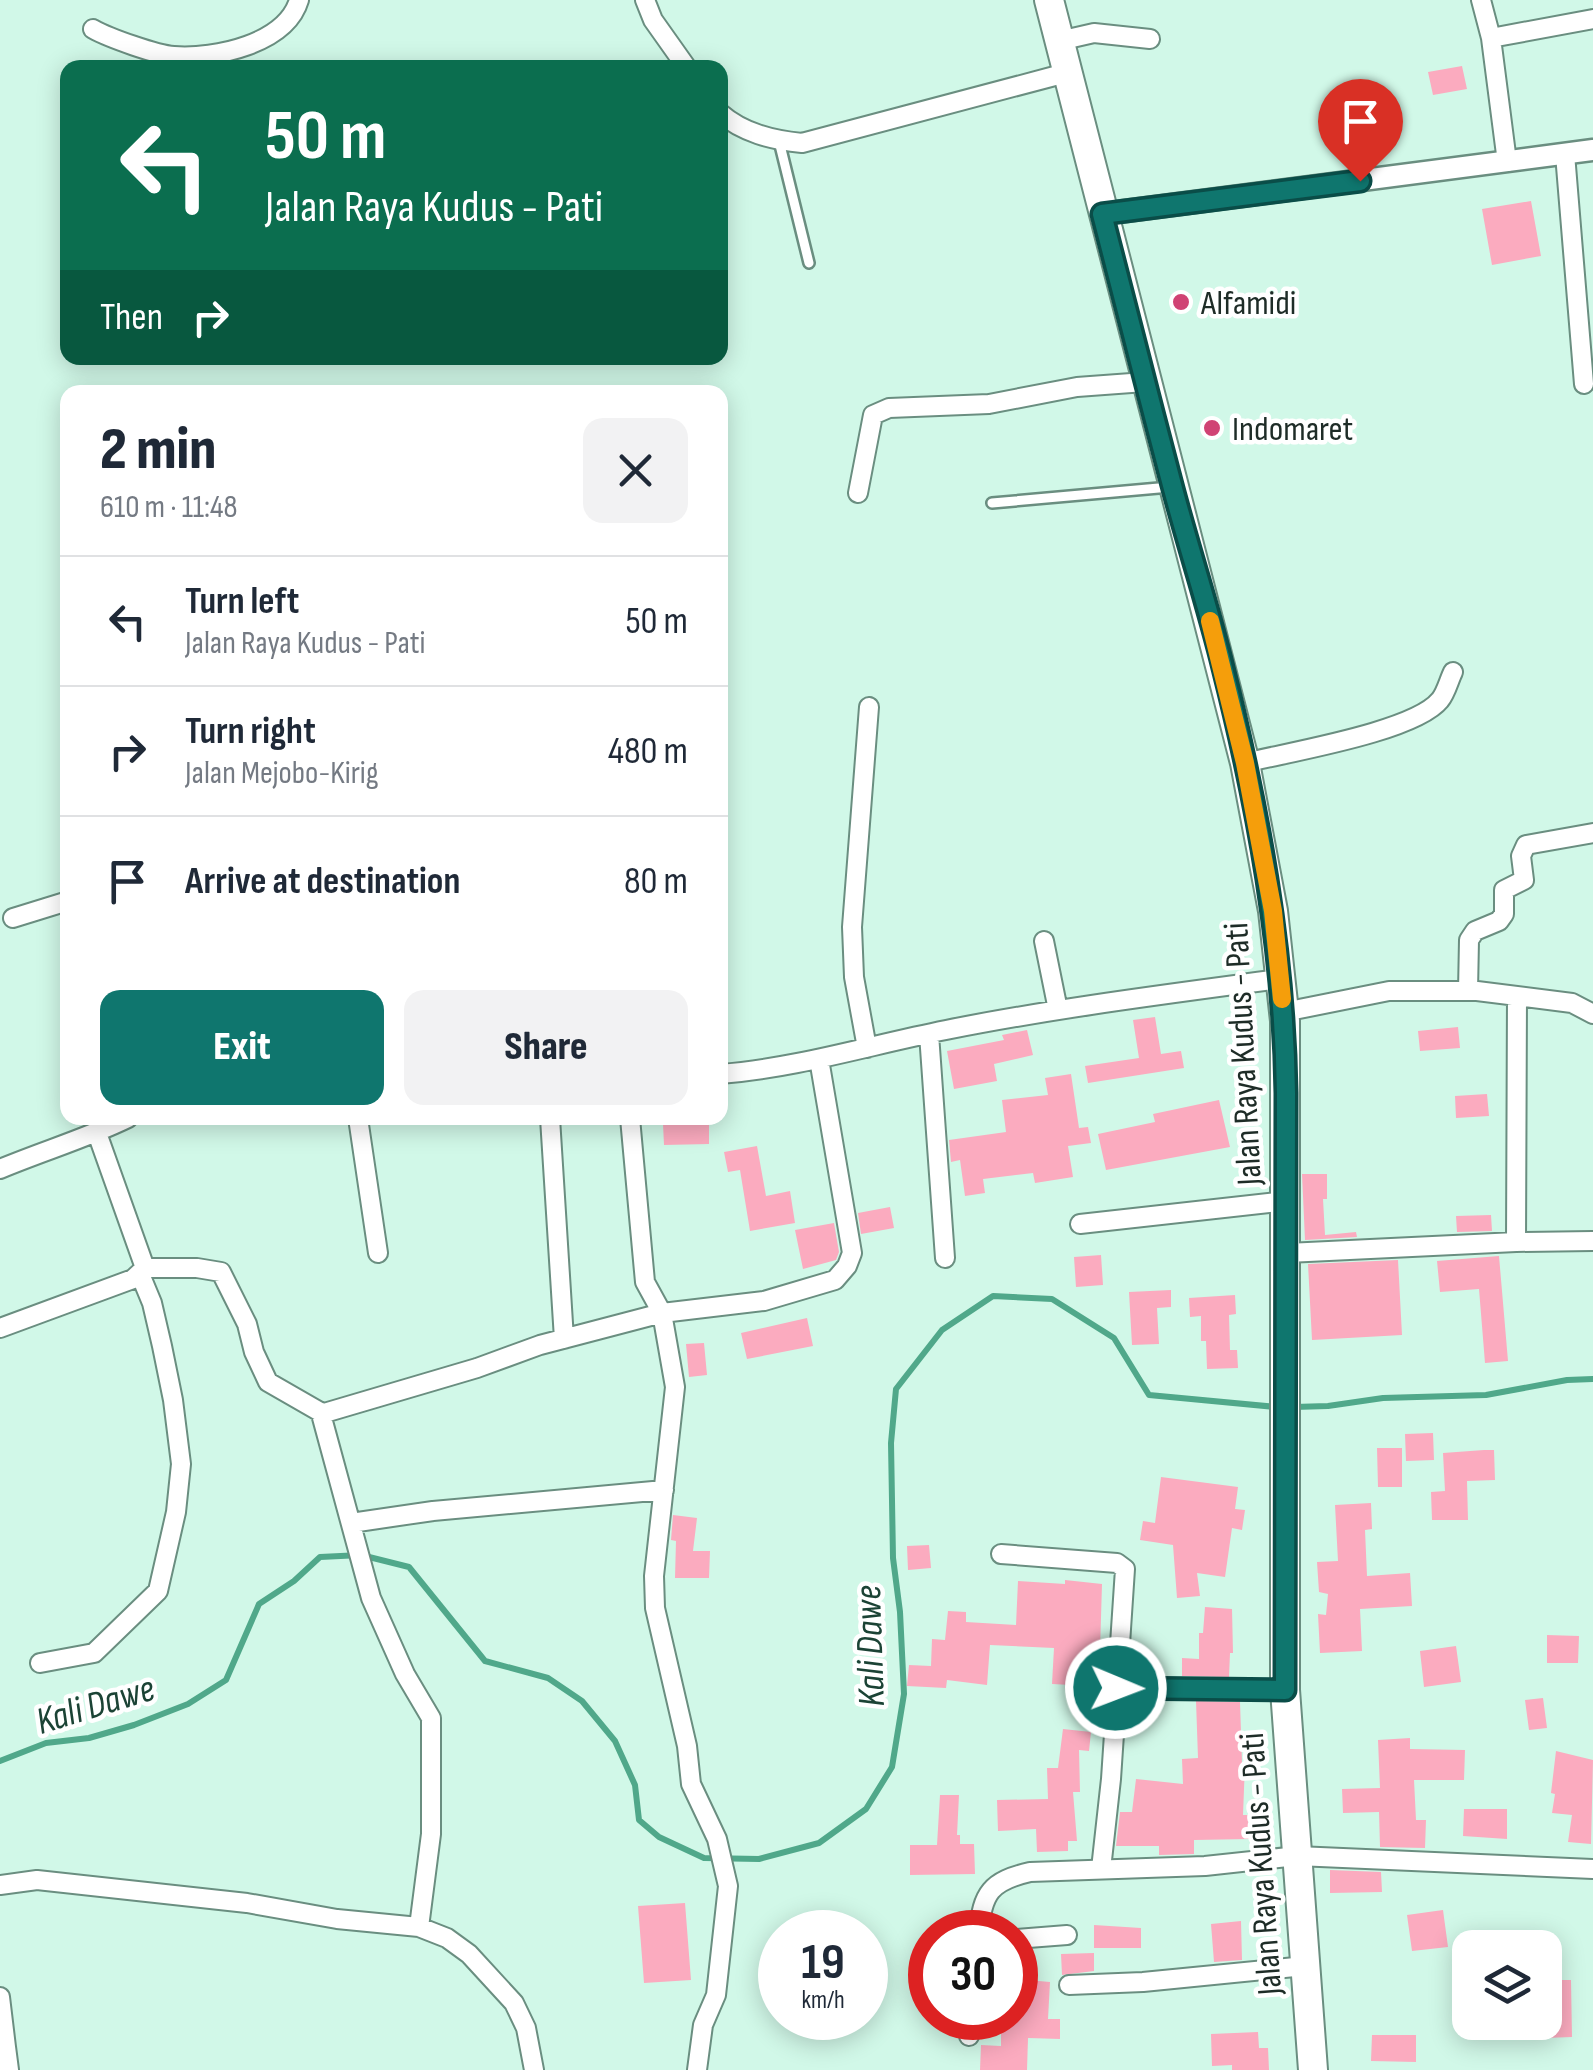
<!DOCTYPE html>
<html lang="en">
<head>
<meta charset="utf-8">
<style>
  body { margin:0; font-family:"Sofia Sans Condensed",sans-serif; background:#f2f2f3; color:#1f2937; height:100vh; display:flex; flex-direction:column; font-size:38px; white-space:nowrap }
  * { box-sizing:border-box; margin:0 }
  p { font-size:32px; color:#747a83 }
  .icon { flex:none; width:55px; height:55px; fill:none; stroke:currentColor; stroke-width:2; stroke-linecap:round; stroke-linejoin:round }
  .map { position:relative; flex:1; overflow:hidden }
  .side { position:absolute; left:60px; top:385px; width:668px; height:740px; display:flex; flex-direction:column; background:#fff; border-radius:20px; box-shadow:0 5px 25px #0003 }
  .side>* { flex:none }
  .hud { position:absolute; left:60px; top:60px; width:668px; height:305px; border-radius:20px; box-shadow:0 5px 25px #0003; background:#0b6e4f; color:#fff; overflow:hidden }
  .tools { position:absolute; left:1452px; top:1930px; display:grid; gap:20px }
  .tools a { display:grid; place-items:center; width:110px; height:110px; border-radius:20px; background:#fff; box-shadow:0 5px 25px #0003; font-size:50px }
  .speed { position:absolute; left:758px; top:1910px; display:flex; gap:20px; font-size:50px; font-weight:700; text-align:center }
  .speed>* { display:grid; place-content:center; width:130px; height:130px; border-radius:50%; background:#fff; box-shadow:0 5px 25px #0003; line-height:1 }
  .speed small { font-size:25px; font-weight:400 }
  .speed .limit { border:15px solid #d22; background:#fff; color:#111 }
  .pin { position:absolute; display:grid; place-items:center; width:85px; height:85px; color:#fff; margin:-102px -42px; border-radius:50% 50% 50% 0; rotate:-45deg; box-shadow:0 0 10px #0007 }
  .pin .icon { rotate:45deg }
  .me { position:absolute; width:110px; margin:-55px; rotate:91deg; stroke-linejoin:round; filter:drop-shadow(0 0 8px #0008) }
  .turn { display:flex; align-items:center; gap:35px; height:210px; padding:0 40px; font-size:45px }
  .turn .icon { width:130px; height:130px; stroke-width:2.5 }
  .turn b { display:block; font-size:70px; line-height:85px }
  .then { display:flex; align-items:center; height:95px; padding:0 40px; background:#0003; gap:20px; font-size:38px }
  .round { display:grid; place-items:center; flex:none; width:105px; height:105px; border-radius:20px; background:#f2f2f3 }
  .overview { display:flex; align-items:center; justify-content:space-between; height:170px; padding:0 40px }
  h1 { font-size:60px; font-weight:800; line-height:75px }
  .cta { display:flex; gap:20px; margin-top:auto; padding:20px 40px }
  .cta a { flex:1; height:115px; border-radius:20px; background:#0f766e; color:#fff; font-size:40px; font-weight:800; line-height:115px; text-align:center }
  .cta a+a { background:#f2f2f3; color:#1f2937 }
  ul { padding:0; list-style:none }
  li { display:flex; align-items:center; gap:30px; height:130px; padding:0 40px; border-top:2px solid #e0e1e3 }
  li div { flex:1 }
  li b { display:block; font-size:38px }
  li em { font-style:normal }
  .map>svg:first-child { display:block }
</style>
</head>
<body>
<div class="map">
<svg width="1593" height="2070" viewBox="0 0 1593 2070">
  <rect width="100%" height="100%" fill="#d1f8e8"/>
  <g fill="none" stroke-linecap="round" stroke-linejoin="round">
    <path stroke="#50a88a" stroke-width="6" d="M1294 1407 1328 1406 1383 1398 1486 1395 1567 1380 1593 1379
      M0 1761 46 1743 89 1738 134 1725 188 1704 226 1680 259 1604 294 1581 320 1557 361 1555 409 1567 485 1661 548 1678 582 1701 615 1741 635 1785 639 1820 659 1837 704 1858 759 1859 819 1843 866 1809 892 1767 904 1694 900 1612 893 1558 891 1443 896 1389 942 1330 993 1296 1052 1299 1114 1338 1149 1395 1276 1407"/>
  </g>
  <path fill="#fbabbf" d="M1462 66 1467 89 1433 95 1428 72Z
    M1531 201 1541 256 1492 265 1482 209Z
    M1155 1017 1161 1054 1181 1051 1184 1068 1088 1083 1085 1066 1139 1058 1133 1020Z
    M1458 1027 1460 1048 1420 1051 1418 1031Z
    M1027 1030 1033 1055 994 1064 997 1081 954 1089 947 1051 1004 1040 1002 1035Z
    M1071 1074 1079 1128 1088 1127 1091 1143 1068 1146 1073 1177 1035 1183 1033 1173 983 1179 985 1193 965 1196 960 1160 951 1162 949 1140 1006 1132 1002 1100 1048 1095 1045 1078Z
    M1487 1094 1489 1116 1456 1118 1455 1096Z
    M1219 1100 1230 1147 1106 1170 1098 1134 1155 1122 1153 1114Z
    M709 1122V1144L664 1145 663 1124Z
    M757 1146 766 1196 790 1191 795 1223 750 1231 740 1170 728 1172 724 1152Z
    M1302 1174H1327V1199H1323L1325 1235 1356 1232 1357 1237 1305 1240Z
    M890 1207 894 1228 861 1234 858 1213Z
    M1491 1215 1492 1231 1457 1232 1456 1216Z
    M834 1223 839 1252 836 1260 803 1269 795 1230Z
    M1101 1255 1103 1285 1076 1287 1074 1257Z
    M1499 1256 1508 1361 1485 1363 1479 1289 1440 1292 1437 1261Z
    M1398 1260 1402 1335 1312 1340 1308 1264Z
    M1171 1290V1307L1157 1308 1159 1344 1132 1345 1129 1292Z
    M1235 1295 1236 1314 1229 1315 1230 1350H1237L1238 1368 1207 1369 1206 1341H1201V1316L1190 1317 1189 1298Z
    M807 1318 813 1346 747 1359 741 1333Z
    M704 1343 707 1375 689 1377 686 1344Z
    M1433 1433 1434 1460 1406 1461 1405 1434Z
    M1377 1448H1402V1487H1378Z
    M1484 1450H1494L1495 1480 1467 1481 1468 1520H1432L1431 1492 1445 1491 1443 1453Z
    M1161 1477 1238 1487 1235 1509 1245 1510 1242 1530 1232 1528 1225 1577 1197 1573 1200 1596 1177 1598 1173 1545 1140 1540 1143 1521 1155 1523Z
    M1371 1503 1372 1529 1365 1530 1367 1576 1410 1573 1412 1606 1360 1609 1362 1651 1320 1653 1318 1614 1326 1615 1328 1594 1319 1592 1317 1562 1338 1561 1335 1505Z
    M673 1515 697 1518 693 1551H710L709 1578H675L676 1541 671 1540Z
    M929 1545 931 1568 908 1570 907 1546Z
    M1065 1580 1102 1584 1100 1651H1093L1091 1686 1052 1684 1054 1648 990 1645 987 1685 947 1680 946 1688 907 1686 909 1665 931 1666 932 1639 945 1640 948 1611 966 1612V1622L1016 1625 1018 1581 1065 1584Z
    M1205 1607 1232 1609 1233 1653H1230L1229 1677 1182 1676V1658L1199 1659V1633H1203Z
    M1547 1635 1579 1636 1578 1663H1547Z
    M1456 1646 1461 1682 1424 1687 1420 1651Z
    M1543 1698 1547 1728 1529 1730 1525 1700Z
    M1196 1701 1240 1702 1242 1763H1245L1243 1815H1248L1249 1839 1194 1840V1854L1159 1855V1846H1116L1120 1812H1132L1136 1779 1183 1784 1182 1759 1198 1758Z
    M1063 1729 1091 1732 1089 1751 1079 1750 1080 1792H1073L1077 1841H1068V1851L1037 1852 1036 1829 998 1831 997 1800 1048 1799 1047 1768H1058Z
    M1410 1738V1749L1465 1750 1464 1780H1414L1416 1820H1426L1425 1848 1380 1847 1379 1812 1343 1813 1342 1789 1380 1788 1378 1740Z
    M1556 1751 1593 1760 1591 1844 1568 1842 1572 1815 1552 1813 1555 1794 1551 1793Z
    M940 1795H959L957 1835H960V1844H974L975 1874 910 1875V1845H937Z
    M1464 1809H1507V1839L1463 1836Z
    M1330 1870 1381 1872 1382 1892 1330 1893Z
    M685 1903 691 1980 644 1983 638 1906Z
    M1443 1910 1448 1947 1412 1951 1407 1915Z
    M1241 1921 1242 1960 1214 1962 1211 1924Z
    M1094 1925 1141 1928V1948H1094Z
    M1094 1953V1971L1062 1975 1061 1954Z
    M1015 1979 1050 1982 1048 2019H1060V2039L1028 2038 1027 2070H980L981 2045 1001 2046V2018L1015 2019Z
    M1545 1980H1571L1572 2037 1545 2038Z
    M1258 2032 1259 2048H1268L1269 2070H1232V2065L1212 2066 1211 2034Z
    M1372 2035H1416V2062L1371 2061Z"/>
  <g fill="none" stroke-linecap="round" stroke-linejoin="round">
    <defs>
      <path id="service" d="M779 141 809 263
        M992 503 1170 487"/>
      <path id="minor" d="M645 0 653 20 687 68
        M1481 0 1491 38 1507 162
        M93 29C109 38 157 55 174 56 215 59 286 44 299 0
        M1491 38 1593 19
        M1059 41 1094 33 1150 39
        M720 113C743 133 772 140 802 143L1066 73
        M1565 154 1584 384
        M858 493 873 415 889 408 989 404 1077 387 1145 382
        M1245 763C1288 752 1414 732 1440 700 1446 693 1449 680 1453 672
        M13 918 68 901
        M1044 941 1058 1010
        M1468 991 1469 940 1475 931 1499 921 1504 914V890L1524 880 1521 856 1526 845 1593 833
        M1284 1012 1389 991H1477L1572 1003 1593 1014
        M929 1034 945 1258
        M867 1048 854 977 852 927 869 707
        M720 1074C797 1068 870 1045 946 1030 1056 1008 1168 994 1279 979
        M358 1118 378 1253
        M550 1118 564 1339
        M0 1169C43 1151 87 1138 128 1118
        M1080 1224 1287 1201
        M1516 1242 1517 996
        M1287 1253 1516 1242 1593 1241
        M145 1268H197L221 1272 247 1324 254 1352 268 1382 322 1413
        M0 1328 133 1279 145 1268 97 1133
        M351 1523 433 1511 664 1490
        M1001 1554 1117 1563 1125 1569 1111 1779 1101 1869
        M40 1663 94 1653 158 1591 176 1512 181 1464 173 1400 162 1346 152 1303 140 1274
        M1115 1687 1285 1690
        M0 1885 37 1880 247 1903 337 1919 419 1927 447 1938 469 1954 514 2003 526 2028 534 2070
        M419 1927 431 1834V1718L405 1674 371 1598 321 1414 477 1368 540 1345 662 1313 645 1282 630 1118
        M979 1932C982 1893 991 1881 1030 1872L1205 1866 1297 1856 1593 1869
        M1015 1939 1067 1935
        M1069 1985 1143 1982 1305 1966
        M0 1997 6 2047 0 2048
        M969 2036 970 2018
        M6 2047 9 2070
        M697 2070 703 2025 716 1995 728 1886 717 1839 691 1784 687 1746 655 1608 654 1576 675 1387 662 1313 764 1301 835 1280 847 1266 852 1253 819 1059"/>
      <path id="tertiary" d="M1102 214 1593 150"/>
      <path id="trunk" d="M1049 0 1245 763 1273 911 1285 1021V1690L1313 2070"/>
    </defs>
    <use href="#service" stroke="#6a8e80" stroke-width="14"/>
    <use href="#minor" stroke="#6a8e80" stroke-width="22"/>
    <use href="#tertiary" stroke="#6a8e80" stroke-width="25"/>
    <use href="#trunk" stroke="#6a8e80" stroke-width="32"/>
    <use href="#service" stroke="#fff" stroke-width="9"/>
    <use href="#minor" stroke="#fff" stroke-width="18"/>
    <use href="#tertiary" stroke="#fff" stroke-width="20"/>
    <use href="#trunk" stroke="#fff" stroke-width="28"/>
  </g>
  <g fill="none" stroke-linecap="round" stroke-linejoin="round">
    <defs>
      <path id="route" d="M1116 1688 1285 1690 1286 1093C1284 949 1258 807 1223 668 1208 606 1188 546 1172 485 1148 395 1126 305 1102 214L1360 181"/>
    </defs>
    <use href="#route" stroke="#0a4d48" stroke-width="25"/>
    <use href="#route" stroke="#0f766e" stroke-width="18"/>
    <path stroke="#f59e0b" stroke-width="18" d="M1210 621 1245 763 1273 911 1282 999"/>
  </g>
  <g fill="#d04374" stroke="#fff" stroke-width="4">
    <circle cx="1181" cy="302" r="10"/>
    <circle cx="1212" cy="428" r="10"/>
  </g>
  <g text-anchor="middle" stroke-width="9" stroke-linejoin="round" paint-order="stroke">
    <g font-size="35" fill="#1e2c27" stroke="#fff" text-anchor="start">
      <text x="1201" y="314">Alfamidi</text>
      <text x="1232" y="440">Indomaret</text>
    </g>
    <g font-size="35" fill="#1e2c27" stroke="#fff">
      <text transform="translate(1242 1054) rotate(-93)" y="12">Jalan Raya Kudus - Pati</text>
      <text transform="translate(1260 1864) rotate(-94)" y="12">Jalan Raya Kudus - Pati</text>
    </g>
    <g font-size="38" font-style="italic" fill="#1b4335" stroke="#fff">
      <text transform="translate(869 1646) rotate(-92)" y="13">Kali Dawe</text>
      <text transform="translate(95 1704) rotate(-17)" y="13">Kali Dawe</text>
    </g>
  </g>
</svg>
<div class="tools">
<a><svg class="icon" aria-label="layers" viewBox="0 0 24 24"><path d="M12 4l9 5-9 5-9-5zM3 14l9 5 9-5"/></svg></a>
</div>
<div class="speed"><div>19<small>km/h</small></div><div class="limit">30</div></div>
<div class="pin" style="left:1360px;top:181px;background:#d93025"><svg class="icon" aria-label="arrive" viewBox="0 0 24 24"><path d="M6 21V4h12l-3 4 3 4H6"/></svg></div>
<svg class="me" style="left:1116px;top:1688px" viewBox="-20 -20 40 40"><circle r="17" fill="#0f766e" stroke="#fff" stroke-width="3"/><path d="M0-11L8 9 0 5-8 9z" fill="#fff"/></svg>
<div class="hud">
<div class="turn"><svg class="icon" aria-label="left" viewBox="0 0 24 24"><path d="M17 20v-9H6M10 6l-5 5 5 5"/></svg><div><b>50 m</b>Jalan Raya Kudus - Pati</div></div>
<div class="then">Then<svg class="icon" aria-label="right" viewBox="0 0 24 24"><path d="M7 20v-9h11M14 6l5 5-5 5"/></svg></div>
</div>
<section class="side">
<div class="overview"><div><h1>2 min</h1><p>610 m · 11:48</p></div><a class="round"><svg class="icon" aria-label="close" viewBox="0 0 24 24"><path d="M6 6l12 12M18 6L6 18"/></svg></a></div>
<ul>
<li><svg class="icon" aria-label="left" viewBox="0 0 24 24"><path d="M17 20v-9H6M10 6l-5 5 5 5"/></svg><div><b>Turn left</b><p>Jalan Raya Kudus - Pati</p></div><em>50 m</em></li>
<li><svg class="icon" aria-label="right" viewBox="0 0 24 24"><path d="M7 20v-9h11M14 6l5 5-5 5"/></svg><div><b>Turn right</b><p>Jalan Mejobo-Kirig</p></div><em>480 m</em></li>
<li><svg class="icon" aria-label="arrive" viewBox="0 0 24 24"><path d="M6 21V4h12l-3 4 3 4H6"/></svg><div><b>Arrive at destination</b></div><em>80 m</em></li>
</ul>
<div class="cta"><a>Exit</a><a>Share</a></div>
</section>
</div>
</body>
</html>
